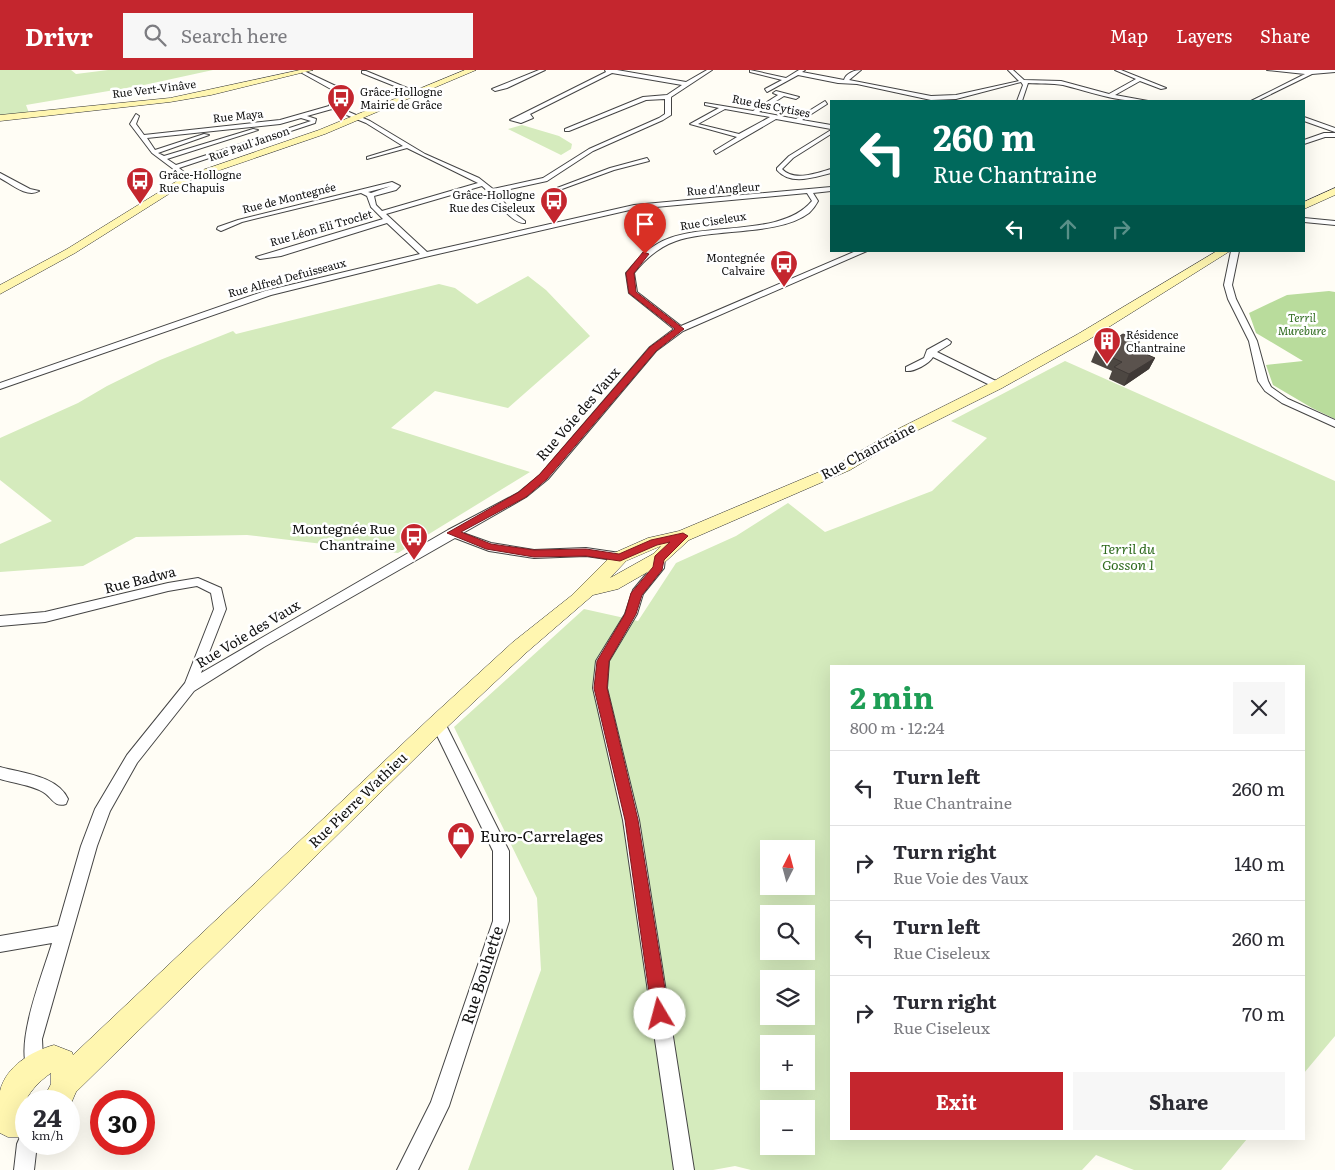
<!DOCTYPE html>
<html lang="en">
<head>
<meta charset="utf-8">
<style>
  body { margin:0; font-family:Literata,serif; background:#f7f7f7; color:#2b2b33; height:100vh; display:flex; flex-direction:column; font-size:19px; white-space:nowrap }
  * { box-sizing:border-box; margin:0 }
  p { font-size:16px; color:#7c7c81 }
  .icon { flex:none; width:28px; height:28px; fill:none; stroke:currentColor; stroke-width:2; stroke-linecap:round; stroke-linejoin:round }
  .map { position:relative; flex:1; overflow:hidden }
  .side { position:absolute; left:830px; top:595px; width:475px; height:475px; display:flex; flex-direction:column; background:#fff; border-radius:0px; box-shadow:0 5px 20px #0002 }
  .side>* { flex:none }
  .banner { position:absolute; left:830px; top:30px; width:475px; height:152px; border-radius:0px; box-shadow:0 5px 20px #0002; background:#00695c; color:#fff; overflow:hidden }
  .needle { width:32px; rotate:6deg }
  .controls { position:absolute; left:760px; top:770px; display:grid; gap:10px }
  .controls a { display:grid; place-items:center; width:55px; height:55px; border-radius:0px; background:#fff; box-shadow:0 5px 20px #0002; font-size:25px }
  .speed { position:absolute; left:15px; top:1020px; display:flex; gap:10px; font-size:25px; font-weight:700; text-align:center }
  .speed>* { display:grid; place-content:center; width:65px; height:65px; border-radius:50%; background:#fff; box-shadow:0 5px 20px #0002; line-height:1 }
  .speed small { font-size:12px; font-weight:400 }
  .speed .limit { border:8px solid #d22; background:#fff; color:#111 }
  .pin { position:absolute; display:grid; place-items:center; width:42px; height:42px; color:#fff; margin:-51px -21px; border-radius:50% 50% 50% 0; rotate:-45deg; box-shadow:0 0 5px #0007 }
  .pin .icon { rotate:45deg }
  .me { position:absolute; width:55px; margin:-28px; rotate:352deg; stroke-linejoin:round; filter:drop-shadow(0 0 4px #0008) }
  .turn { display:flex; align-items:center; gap:18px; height:105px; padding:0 20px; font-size:22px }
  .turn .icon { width:65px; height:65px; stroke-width:2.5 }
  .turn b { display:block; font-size:35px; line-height:42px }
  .lanes { display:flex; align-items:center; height:48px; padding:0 20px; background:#0003; justify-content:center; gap:25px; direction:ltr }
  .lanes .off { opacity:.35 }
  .round { display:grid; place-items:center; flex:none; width:52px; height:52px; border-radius:0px; background:#f7f7f7 }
  .head { display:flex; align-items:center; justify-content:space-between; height:85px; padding:0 20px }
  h1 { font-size:30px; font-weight:700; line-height:38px; color:#1e9e55 }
  .action { display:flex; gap:10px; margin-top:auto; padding:10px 20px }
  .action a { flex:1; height:58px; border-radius:0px; background:#c4262e; color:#fff; font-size:20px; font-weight:700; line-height:58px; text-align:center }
  .action a+a { background:#f7f7f7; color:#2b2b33 }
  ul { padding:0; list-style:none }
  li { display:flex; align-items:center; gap:15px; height:75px; padding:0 20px; border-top:1px solid #e1e1e2 }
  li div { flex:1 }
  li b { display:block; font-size:19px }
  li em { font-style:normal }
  header { display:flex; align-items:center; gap:30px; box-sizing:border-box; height:70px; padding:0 25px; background:#c4262e; color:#fff }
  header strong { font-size:24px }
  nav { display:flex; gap:28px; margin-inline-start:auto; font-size:18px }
  .search { width:350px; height:45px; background:#f7f7f7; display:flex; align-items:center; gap:12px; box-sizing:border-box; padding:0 18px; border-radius:0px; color:#7c7c81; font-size:19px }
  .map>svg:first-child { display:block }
</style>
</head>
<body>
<header>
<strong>Drivr</strong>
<div class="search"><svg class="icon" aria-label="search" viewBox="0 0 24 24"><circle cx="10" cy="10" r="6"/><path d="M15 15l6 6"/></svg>Search here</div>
<nav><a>Map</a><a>Layers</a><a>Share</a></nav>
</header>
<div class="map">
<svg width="1335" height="1100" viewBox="0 0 1335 1100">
  <rect width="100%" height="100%" fill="#fffdf5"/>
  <path fill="#d5ebbd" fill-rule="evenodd" d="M0 0H71L76 4 108 0H213L144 15 26 35 29 43 0 47Z
    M522 55 559 66 572 74 571 79 561 85 508 59Z
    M528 206 546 220 590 266 508 338 435 321 391 358 530 402 398 483 247 465 136 467 83 496 0 502V474L52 451 0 410V368L78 333 107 316 160 290 233 261 236 264 439 214 455 218 477 234Z
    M1065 291 1335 411V966L1304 1003V596H831V1069H1247L1221 1100H1134L1096 1085 1082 1100H751L735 1096 713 1100H468L541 900 537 828 454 657 584 539 638 551 676 493 736 466 788 433 825 462 932 421 987 368 951 351ZM769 779H806V816H769ZM769 844H806V881H769ZM769 909H806V946H769ZM769 974H806V1011H769ZM769 1039H806V1076H769Z"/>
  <path fill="#b9dc9c" d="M1329 221 1335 222V349L1312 338 1273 315 1266 295 1303 291 1256 263 1249 243 1287 225Z"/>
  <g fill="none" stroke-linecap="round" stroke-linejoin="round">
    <defs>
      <path id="street" d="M539 0H545L507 18 495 21 492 19Z
        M605 0H617L686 12 707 0H712L671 27V45L663 50 593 81 547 111 496 122 511 141 525 151V153C510 154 494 126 482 116L386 144 427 182 634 135 831 117V121L813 123 818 131C816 135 812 140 809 143 779 166 713 158 676 171 659 177 645 189 634 203L637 222 681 256 856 181H867L683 261 656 281 548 409 526 427 463 463 491 473 534 480 586 478 620 483 624 484 626 487 624 490 620 491 586 486 534 488 489 481 455 468 264 577 194 621 137 693 110 741 97 776 42 969 43 991 41 998 34 1000 27 998C16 970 43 903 52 873L0 882V866L58 856 81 776 95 739 127 685 185 613 214 539 211 523 197 516 168 521 45 552 0 556V546L45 542 168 513 198 508 221 518 226 539 201 603 448 460 518 423 540 405 650 277 674 259 629 223 626 203C638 188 652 174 670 168 711 153 783 166 812 131L807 123 634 139 425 187 271 225 0 319V313L265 221 420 184 387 153 281 186 260 189 256 187 383 149 371 137 367 126 361 123 242 152 221 161 217 159 218 157 238 150 392 112 400 116 396 120 374 126 376 135 382 141 478 113 407 78 367 89V87L403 76 366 53 332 39 307 46 316 49 315 53 179 98 190 107 188 110 152 83 130 54 136 44 139 46 136 54 144 65 280 50 329 36V32L338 23 302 3 304 1 340 18 344 23 335 32V36L370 51 425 84 479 108 493 119 543 108 589 79 659 48 665 44V29L646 30 569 61H565V59L643 27 667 25 682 15 612 3 530 44 533 48 521 53 510 50 606 2ZM301 48 311 51 176 95 167 89 258 60 253 59 164 86 158 83 209 65 204 64 155 80 147 68 280 54ZM391 116 371 123 368 122Z
        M750 0 786 8 799 0H805L802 2 844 10C846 3 855 0 861 0L849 10 931 26 956 25 1019 11 1008 0H1013L1024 10 1061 11 1109 24 1136 9 1115 0H1121L1166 18 1161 19 1140 11 1115 25 1148 31C1119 33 1091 22 1063 15 1052 13 1039 14 1028 13L1022 31H1017L1023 15 1021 12 956 29 931 30 857 14 838 13 798 5 767 22 765 19 782 10 750 2Z
        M1267 0H1335V2L1312 4 1257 31H1251L1305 4Z
        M362 1H366L417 22 412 23 362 3Z
        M776 21 799 27 796 29 784 26 759 42 796 49 825 31 827 34 802 50 831 55V59L776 49 716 84 714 81 737 67 690 54 719 38 705 35V33L753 41 778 25 773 23ZM725 39 770 47 739 64 698 54Z
        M1304 47 1335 58V62L1304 51Z
        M831 60V64L793 88 782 99C794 112 817 103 831 99V103C814 107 791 116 777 100V98L789 86Z
        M1324 63H1335V67H1325L1304 74V70Z
        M647 88 649 91 614 100 562 119 557 118 610 98Z
        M0 103 30 119 39 121C27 128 11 114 0 108Z
        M1304 148 1335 151V155L1304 152Z
        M1231 181H1239L1232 215 1236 229 1257 271 1268 311 1271 317 1288 329 1335 350V357L1282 333 1265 321 1258 311 1249 271 1228 229 1224 215Z
        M947 269 951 272 950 274 937 282 1000 313V317H994L933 287C929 294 914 302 906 301V297L924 288 927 280Z
        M659 484 665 488 664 498 643 524 637 544 609 591 607 618 639 750 694 1100H674L623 750 593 618 596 591 625 544 633 520 652 497 655 485Z
        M438 647 443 649 509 781V851L449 1036 418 1100H397L431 1032 493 851V781L431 653 433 649Z
        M0 697C22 703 58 706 68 729L66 734C54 738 52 727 43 722 31 715 13 713 0 709Z
        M26 1064V1074H37L34 1100H14L17 1074 20 1067Z"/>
      <path id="secondary" d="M300 0H313L211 25 170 32 0 51V45L170 28Z
        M465 0H476L325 64 191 110 75 183 0 224V215L67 179 185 106 319 60Z
        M1335 118V125L1304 139V132Z
        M1217 181H1230L1088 270 1002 318 910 364 850 400 689 470 665 492 618 519 593 525 527 582 445 659 76 1022 69 1038V1031H42L51 1014V1003C38 1012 28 1023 22 1038L26 1039V1067H8L0 1063C0 1050 0 1033 0 1021 6 996 32 981 54 975L72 982 73 985 431 647 513 572 571 526 614 483 648 468 679 461 838 394 900 358 992 312 1078 264ZM661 476 653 484 610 508 626 491Z"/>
    </defs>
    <use href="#street" stroke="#444" stroke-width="2"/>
    <use href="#secondary" stroke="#333" stroke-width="1"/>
    <use href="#street" fill="#fff" fill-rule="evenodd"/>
    <use href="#secondary" fill="#fff6b0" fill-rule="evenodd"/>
  </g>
  <path fill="#4d4742" d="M1140 271 1136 280 1155 288 1149 299 1124 316 1109 309 1112 301 1091 292 1096 280Z"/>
  <path fill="#3f3936" d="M1140 271 1135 283 1130 277Z
    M1155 288 1149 299 1124 316 1129 304Z"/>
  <path fill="#5a524d" stroke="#3f3936" d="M1123 264 1140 271 1130 277 1155 288 1129 304 1114 297 1122 292 1096 280Z"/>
  <path fill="#c4262e" stroke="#7f191e" d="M643 182 649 184 634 203 636 222 684 259 656 281 547 409 526 427 461 462 491 474 534 480 586 479 619 484 651 470 683 463 688 466 664 490 662 500 642 525 636 544 609 591 607 618 638 750 669 944 666 950 660 953 655 950 652 944 625 750 594 618 597 591 625 544 631 523 653 497 655 486 670 472 657 475 620 491 586 486 534 487 486 479 447 463 519 422 540 404 650 277 675 259 629 223 626 203Z"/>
  <defs>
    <symbol id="bus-pin" viewBox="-11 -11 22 30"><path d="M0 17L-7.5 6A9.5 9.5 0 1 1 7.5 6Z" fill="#c4262e" stroke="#fff"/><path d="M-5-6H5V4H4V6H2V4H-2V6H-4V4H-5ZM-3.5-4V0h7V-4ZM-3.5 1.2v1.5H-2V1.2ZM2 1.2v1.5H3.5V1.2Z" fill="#fff"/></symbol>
    <symbol id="building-pin" viewBox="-11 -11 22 30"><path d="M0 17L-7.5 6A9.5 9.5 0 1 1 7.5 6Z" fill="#c4262e" stroke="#fff"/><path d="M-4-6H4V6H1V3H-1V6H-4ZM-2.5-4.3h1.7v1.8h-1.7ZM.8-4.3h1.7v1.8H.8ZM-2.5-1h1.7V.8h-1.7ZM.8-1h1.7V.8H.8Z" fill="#fff"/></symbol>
    <symbol id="shop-pin" viewBox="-11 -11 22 30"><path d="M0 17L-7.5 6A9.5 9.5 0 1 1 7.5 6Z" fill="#c4262e" stroke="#fff"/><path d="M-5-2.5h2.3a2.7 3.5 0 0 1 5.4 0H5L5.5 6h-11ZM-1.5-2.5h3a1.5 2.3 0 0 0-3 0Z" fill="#fff"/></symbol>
  </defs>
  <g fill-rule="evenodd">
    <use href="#bus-pin" x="325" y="12" width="32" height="43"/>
    <use href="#bus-pin" x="124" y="95" width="32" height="43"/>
    <use href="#bus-pin" x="538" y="115" width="32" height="43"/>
    <use href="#bus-pin" x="768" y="178" width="32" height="43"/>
    <use href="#building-pin" x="1091" y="255" width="32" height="43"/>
    <use href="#bus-pin" x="398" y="451" width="32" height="43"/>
    <use href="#shop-pin" x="445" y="750" width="32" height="43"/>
  </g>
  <g text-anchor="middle" stroke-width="5" stroke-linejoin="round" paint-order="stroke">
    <g font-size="11" fill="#111" stroke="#fff">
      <text transform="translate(154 19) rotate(-7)" y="4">Rue Vert-Vinâve</text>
      <text transform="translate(771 36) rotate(11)" y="4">Rue des Cytises</text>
      <text transform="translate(238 46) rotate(-6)" y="4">Rue Maya</text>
      <text transform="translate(249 74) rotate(-19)" y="4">Rue Paul Janson</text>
      <text transform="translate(723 119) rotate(-4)" y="4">Rue d'Angleur</text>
      <text transform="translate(289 128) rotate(-14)" y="4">Rue de Montegnée</text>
      <text transform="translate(713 151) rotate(-9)" y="4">Rue Ciseleux</text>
      <text transform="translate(321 158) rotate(-16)" y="4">Rue Léon Eli Troclet</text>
      <text transform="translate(287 208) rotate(-15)" y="4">Rue Alfred Defuisseaux</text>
    </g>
    <g font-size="11" fill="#111" stroke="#fff" text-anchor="start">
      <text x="360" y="26">Grâce-Hollogne<tspan x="360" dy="13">Mairie de Grâce</tspan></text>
      <text x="159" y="109">Grâce-Hollogne<tspan x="159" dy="13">Rue Chapuis</tspan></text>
      <text x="535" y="129" text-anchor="end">Grâce-Hollogne<tspan x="535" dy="13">Rue des Ciseleux</tspan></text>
      <text x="765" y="192" text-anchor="end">Montegnée<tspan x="765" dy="13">Calvaire</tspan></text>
      <text x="1126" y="269">Résidence<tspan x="1126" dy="13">Chantraine</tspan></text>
    </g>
    <g font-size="11" font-style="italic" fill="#2f6b1f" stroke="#fff">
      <text x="1302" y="252">Terril<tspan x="1302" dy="13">Murebure</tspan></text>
    </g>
    <g font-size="14" fill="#111" stroke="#fff">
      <text transform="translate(578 344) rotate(-49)" y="5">Rue Voie des Vaux</text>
      <text transform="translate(868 381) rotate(-28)" y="5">Rue Chantraine</text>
      <text transform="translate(140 510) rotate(-14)" y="5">Rue Badwa</text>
      <text transform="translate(248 564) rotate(-31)" y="5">Rue Voie des Vaux</text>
      <text transform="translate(358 730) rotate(-44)" y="5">Rue Pierre Wathieu</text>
    </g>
    <g font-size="14" fill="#111" stroke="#fff" text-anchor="end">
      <text x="395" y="464">Montegnée Rue<tspan x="395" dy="16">Chantraine</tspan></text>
    </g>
    <g font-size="14" font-style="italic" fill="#2f6b1f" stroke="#fff">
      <text x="1128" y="484">Terril du<tspan x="1128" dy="16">Gosson 1</tspan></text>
    </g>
    <g font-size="16" fill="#111" stroke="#fff" text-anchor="start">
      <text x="480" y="772">Euro-Carrelages</text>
    </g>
    <g font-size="16" fill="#111" stroke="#fff">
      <text transform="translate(482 905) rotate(-72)" y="6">Rue Bouhette</text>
    </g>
  </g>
</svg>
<div class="controls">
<a><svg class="needle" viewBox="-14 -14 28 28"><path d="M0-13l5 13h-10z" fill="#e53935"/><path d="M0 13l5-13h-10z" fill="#7c7c81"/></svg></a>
<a><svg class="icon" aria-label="search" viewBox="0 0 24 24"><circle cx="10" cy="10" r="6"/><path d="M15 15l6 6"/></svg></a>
<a><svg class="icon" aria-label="layers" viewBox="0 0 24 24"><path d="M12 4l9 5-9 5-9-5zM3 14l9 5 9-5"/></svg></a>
<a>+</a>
<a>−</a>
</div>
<div class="speed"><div>24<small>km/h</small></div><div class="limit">30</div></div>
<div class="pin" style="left:645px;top:184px;background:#d93025"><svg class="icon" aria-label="arrive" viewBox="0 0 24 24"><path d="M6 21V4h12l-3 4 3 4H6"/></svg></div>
<svg class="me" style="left:660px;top:944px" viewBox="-20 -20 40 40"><circle r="19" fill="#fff"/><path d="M0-13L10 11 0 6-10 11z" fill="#c4262e"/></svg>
<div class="banner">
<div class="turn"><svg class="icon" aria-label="left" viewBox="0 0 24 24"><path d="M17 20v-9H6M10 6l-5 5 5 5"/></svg><div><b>260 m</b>Rue Chantraine</div></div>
<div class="lanes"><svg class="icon" aria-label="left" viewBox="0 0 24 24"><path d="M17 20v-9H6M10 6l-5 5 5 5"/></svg><svg class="icon off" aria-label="ahead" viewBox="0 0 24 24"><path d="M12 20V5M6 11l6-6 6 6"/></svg><svg class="icon off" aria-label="right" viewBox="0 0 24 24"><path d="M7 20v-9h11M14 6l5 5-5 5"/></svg></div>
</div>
<section class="side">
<div class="head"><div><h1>2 min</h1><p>800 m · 12:24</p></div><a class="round"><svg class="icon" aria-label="close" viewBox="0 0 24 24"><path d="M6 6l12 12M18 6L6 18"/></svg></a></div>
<ul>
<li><svg class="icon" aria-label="left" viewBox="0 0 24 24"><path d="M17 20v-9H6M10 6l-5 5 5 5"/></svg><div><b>Turn left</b><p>Rue Chantraine</p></div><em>260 m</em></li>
<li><svg class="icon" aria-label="right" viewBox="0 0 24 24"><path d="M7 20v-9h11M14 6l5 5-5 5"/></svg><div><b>Turn right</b><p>Rue Voie des Vaux</p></div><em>140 m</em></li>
<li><svg class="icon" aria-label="left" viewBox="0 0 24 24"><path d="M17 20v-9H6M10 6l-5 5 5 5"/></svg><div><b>Turn left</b><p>Rue Ciseleux</p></div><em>260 m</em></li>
<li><svg class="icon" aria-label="right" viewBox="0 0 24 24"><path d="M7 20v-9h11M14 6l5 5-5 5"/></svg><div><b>Turn right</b><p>Rue Ciseleux</p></div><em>70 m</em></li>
</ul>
<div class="action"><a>Exit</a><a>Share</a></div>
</section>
</div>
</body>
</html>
